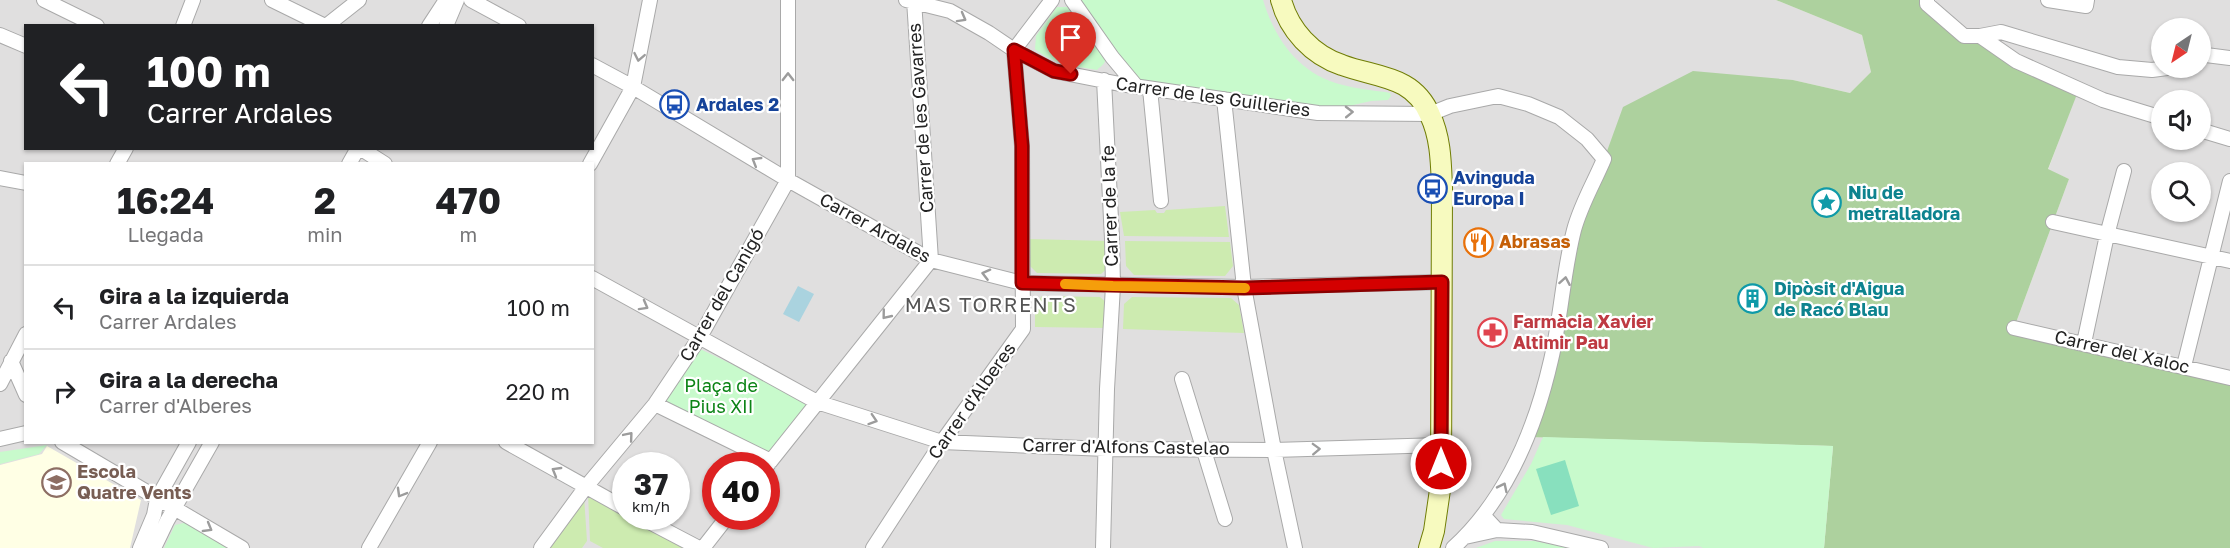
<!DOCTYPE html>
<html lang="es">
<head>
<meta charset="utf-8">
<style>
  body { margin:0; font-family:"Golos Text",sans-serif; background:#f6f6f6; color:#202124; height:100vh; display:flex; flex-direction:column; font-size:22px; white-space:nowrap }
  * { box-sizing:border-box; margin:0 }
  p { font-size:20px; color:#757577 }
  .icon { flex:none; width:33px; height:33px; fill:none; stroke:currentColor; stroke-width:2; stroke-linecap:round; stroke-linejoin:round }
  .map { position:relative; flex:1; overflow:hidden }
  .sheet { position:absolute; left:24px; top:162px; width:570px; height:282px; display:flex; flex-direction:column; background:#fff; border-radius:0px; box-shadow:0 2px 4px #0004 }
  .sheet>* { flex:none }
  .guide { position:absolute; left:24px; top:24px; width:570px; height:126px; border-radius:0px; box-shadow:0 2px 4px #0004; background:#202124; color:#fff; overflow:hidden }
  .needle { width:39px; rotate:215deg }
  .controls { position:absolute; left:2151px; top:18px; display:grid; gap:12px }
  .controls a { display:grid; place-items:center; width:60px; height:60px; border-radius:50%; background:#fff; box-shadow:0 2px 4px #0004; font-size:30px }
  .speed { position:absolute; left:612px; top:452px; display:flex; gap:12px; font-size:30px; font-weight:700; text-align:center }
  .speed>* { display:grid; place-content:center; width:78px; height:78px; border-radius:50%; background:#fff; box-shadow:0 2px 4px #0004; line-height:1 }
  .speed small { font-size:15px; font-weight:400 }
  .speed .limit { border:9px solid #d22; background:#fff; color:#111 }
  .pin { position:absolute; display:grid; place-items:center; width:51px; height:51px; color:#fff; margin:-62px -26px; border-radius:50% 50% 50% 0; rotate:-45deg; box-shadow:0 0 6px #0007 }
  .pin .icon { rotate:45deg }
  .me { position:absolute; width:66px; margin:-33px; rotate:0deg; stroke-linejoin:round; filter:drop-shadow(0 0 4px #0008) }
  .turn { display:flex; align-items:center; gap:21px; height:126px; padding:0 24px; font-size:27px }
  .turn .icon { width:78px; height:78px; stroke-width:2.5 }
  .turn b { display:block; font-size:42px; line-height:51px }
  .eta { display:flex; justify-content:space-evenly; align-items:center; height:102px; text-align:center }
  .eta b { font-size:36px; font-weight:700; line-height:42px }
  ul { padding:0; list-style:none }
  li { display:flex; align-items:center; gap:18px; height:84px; padding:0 24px; border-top:2px solid #e0e0e0 }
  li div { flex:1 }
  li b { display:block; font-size:22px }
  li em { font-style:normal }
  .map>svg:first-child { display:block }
</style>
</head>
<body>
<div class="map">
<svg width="2230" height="548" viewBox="0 0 2230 548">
  <rect width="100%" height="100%" fill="#f2efe9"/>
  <path fill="#e0dfdf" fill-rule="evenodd" d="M0 0H1776L1862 35 1871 72 1850 93 1793 80 1529 437 1833 446 1824 548H0ZM26 26H592V148H26ZM26 164H592V442H26ZM626 465H676V516H626ZM716 465H766V516H716Z
    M1927 0H2230V378L2014 328 2069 179 2048 170 2078 89 1964 36ZM2162 28H2200V68H2162ZM2162 100H2200V140H2162ZM2162 172H2200V212H2162Z"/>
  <path fill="#ffffe5" d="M47 446 141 500 130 548H0V465L42 454Z"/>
  <path fill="#cdebb0" d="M1225 206 1229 237 1124 236 1120 212 1155 210 1157 213H1164L1166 210Z
    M1028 239 1108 241 1110 266 1101 274 1037 273 1029 265Z
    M1125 241 1230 242 1233 266 1225 276 1134 275 1126 266Z
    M1042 296 1100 297 1109 305 1107 328 1035 327V304Z
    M1132 297 1231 298 1239 305 1244 333 1123 329 1124 304Z
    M588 493 625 512 626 516H633L696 548H603L590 541Z
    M584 496 587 541 582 548H543Z"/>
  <path fill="#add19e" d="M1776 0H1927L1964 36 2079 89 2048 169 2069 179 2014 328 2230 378V548H1824L1833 446 1528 437 1569 256 1623 107 1693 71 1793 80 1850 93 1871 72 1862 35Z"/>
  <path fill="#c8facc" d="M1073 0H1263C1275 40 1300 75 1343 85 1357 89 1371 90 1385 92L1390 93 1391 96 1388 100 1371 101 1318 113 1138 86Z
    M1057 7H1067C1075 16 1105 49 1105 59 1106 64 1100 67 1097 70 1074 66 1053 64 1035 49L1036 36Z
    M698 348 811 402 770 456 655 404Z
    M1543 437 1833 446 1824 548H1703L1699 546 1653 548 1567 525 1504 519 1501 515 1531 464Z
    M47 445 39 454 0 464V452Z
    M188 522 233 548H164L175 525Z
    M1495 541H1534L1570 548H1476Z"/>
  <path fill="#88e0be" d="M1565 460 1579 506 1551 515 1536 469Z"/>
  <path fill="#aad3df" d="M798 286 814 294 799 322 783 314Z"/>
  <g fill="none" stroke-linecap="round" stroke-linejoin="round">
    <defs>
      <path id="street" d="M44 0 97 26
        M272 0 325 26
        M471 0 519 26
        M906 0 950 11 989 33 1014 50 1054 71 1120 84 1318 113 1430 114 1450 106 1498 96 1528 104 1559 117 1587 139 1604 159C1594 183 1581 204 1574 230 1563 273 1561 318 1551 360 1535 430 1507 499 1453 548
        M1072 0 1112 57 1137 87
        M1927 0V4L1964 36H1980L2016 61 2103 100 2162 118
        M2048 0 2086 6 2087 0
        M183 26 193 0
        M326 26 359 0
        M429 26 446 0
        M446 26 457 0
        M0 35 26 46
        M1980 36 2001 32 2118 67 2152 70 2167 68
        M2200 57 2206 55 2230 58
        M592 65 633 87 788 180 931 260 1022 283 1244 287 1442 282
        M1150 89 1161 201
        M1224 99 1244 287 1274 450 1295 548
        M2200 130 2230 139
        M360 148 385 164
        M117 164 126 148
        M349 164 358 148
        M590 164 633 87 650 0
        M0 178 26 183
        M2053 222 2230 261
        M592 278 817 402 942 442 1106 449 1274 450 1441 445
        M2014 328 2230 378
        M2084 343 2107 235 2124 171
        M11 361 26 395
        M2184 366 2230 181
        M1182 379 1225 519
        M0 384 26 334
        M655 404 771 461
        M0 439 26 433
        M62 442 242 548
        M506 442 626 509
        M766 467 931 260 914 0
        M638 516 699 548
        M1497 530 1532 532 1601 548
        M1465 537 1497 530 1483 515
        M140 548 154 515 157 499 189 442
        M154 548 167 521 212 442
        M369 548 430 442
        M541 548 585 488 655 404 700 337 788 180V0
        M703 548 728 516
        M873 548 942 442 1023 329 1022 146 1014 50 1052 0
        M1103 548 1107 389 1113 286 1112 239 1104 80"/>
      <path id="secondary" d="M1281 0C1289 30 1312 55 1342 65 1377 78 1413 75 1430 115 1441 138 1441 164 1442 188L1441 483 1434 531 1429 548"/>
    </defs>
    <use href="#street" stroke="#a9a9a9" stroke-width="16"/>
    <use href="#secondary" stroke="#707d05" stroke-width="22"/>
    <use href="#street" stroke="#fff" stroke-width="14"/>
    <use href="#secondary" stroke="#f7fabf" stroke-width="20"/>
  </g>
  <defs><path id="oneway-chevron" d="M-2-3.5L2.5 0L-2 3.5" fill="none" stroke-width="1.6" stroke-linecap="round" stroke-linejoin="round" transform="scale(1.5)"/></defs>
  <g stroke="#9c9c9c">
    <use href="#oneway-chevron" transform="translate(962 18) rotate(29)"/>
    <use href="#oneway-chevron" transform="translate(639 57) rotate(101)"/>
    <use href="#oneway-chevron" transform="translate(788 77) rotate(-90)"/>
    <use href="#oneway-chevron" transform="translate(1349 112) rotate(-1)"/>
    <use href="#oneway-chevron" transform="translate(756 161) rotate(-149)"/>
    <use href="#oneway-chevron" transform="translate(986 274) rotate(-166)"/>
    <use href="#oneway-chevron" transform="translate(1565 281) rotate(-80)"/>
    <use href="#oneway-chevron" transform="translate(644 306) rotate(29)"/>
    <use href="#oneway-chevron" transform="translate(886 315) rotate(129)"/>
    <use href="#oneway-chevron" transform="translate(873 420) rotate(18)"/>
    <use href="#oneway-chevron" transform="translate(629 436) rotate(-50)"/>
    <use href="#oneway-chevron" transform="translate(1316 449) rotate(-2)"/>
    <use href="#oneway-chevron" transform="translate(556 471) rotate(-150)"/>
    <use href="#oneway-chevron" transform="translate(1503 487) rotate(-64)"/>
    <use href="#oneway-chevron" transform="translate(401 493) rotate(120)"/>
    <use href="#oneway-chevron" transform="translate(208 528) rotate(30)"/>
  </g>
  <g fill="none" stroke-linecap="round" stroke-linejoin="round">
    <defs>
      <path id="route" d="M1071 74 1054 71 1014 50 1022 146V283L1244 288 1442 282 1441 464"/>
    </defs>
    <use href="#route" stroke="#8a0000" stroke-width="15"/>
    <use href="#route" stroke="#d40000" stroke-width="10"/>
    <path stroke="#f59e0b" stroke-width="10" d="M1065 284 1113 286 1245 288"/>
  </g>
  <defs>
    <symbol id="bus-ring" viewBox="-11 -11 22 22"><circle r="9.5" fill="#fff" stroke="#1a4fb4" stroke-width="1.5"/><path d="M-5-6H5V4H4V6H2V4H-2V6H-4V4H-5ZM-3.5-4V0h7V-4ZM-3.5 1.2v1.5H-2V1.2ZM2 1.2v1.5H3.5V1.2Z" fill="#1a4fb4"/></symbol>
    <symbol id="sight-ring" viewBox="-11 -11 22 22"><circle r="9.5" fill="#fff" stroke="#0f9aa8" stroke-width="1.5"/><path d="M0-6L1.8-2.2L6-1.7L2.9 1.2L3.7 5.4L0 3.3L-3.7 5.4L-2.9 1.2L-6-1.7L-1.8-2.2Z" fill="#0f9aa8"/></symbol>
    <symbol id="restaurant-ring" viewBox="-11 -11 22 22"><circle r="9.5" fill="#fff" stroke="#e8710a" stroke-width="1.5"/><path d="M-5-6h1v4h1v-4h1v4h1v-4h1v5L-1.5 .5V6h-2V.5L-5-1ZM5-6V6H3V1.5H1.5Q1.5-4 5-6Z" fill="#e8710a"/></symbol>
    <symbol id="building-ring" viewBox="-11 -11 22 22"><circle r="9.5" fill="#fff" stroke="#0f9aa8" stroke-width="1.5"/><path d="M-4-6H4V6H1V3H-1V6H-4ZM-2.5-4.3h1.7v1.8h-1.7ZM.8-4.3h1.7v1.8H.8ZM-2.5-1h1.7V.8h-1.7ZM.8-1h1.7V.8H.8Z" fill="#0f9aa8"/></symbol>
    <symbol id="pharmacy-ring" viewBox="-11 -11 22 22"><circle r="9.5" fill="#fff" stroke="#e0444e" stroke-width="1.5"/><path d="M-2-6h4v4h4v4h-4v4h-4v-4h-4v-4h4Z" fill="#e0444e"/></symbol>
    <symbol id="school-ring" viewBox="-11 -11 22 22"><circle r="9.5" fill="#fff" stroke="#8d6e63" stroke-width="1.5"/><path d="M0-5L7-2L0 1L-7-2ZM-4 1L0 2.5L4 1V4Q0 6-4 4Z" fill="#8d6e63"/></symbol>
  </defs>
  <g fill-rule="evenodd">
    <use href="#bus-ring" x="658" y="88" width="33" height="33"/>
    <use href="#bus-ring" x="1416" y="172" width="33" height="33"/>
    <use href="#sight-ring" x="1810" y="186" width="33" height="33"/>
    <use href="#restaurant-ring" x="1462" y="226" width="33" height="33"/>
    <use href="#building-ring" x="1736" y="282" width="33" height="33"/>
    <use href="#pharmacy-ring" x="1476" y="316" width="33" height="33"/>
    <use href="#school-ring" x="40" y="466" width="33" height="33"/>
  </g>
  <g text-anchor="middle" stroke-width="4.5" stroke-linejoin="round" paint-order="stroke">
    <g font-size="18" fill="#222" stroke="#fff">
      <text transform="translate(1213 97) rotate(8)" y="6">Carrer de les Guilleries</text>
      <text transform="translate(921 118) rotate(-94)" y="6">Carrer de les Gavarres</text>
      <text transform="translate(1110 206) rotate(-92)" y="6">Carrer de la fe</text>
      <text transform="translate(875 228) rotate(29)" y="6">Carrer Ardales</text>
      <text transform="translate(722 295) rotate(-60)" y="6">Carrer del Canigó</text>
      <text transform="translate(2122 352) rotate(13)" y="6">Carrer del Xaloc</text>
      <text transform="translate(972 401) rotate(-55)" y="6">Carrer d'Alberes</text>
      <text transform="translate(1126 447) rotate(1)" y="6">Carrer d'Alfons Castelao</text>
    </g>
    <g font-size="18" font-weight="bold" fill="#164399" stroke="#fff" text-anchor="start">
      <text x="696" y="111">Ardales 2</text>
      <text x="1453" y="184">Avinguda<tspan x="1453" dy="21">Europa I</tspan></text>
    </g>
    <g font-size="18" font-weight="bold" fill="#0d838f" stroke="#fff" text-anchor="start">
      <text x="1848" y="199">Niu de<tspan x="1848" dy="21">metralladora</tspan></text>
      <text x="1774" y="295">Dipòsit d'Aigua<tspan x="1774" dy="21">de Racó Blau</tspan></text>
    </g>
    <g font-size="18" font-weight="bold" fill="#c56008" stroke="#fff" text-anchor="start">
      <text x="1499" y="248">Abrasas</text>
    </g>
    <g font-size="18" font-weight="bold" fill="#be3a42" stroke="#fff" text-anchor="start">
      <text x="1513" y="328">Farmàcia Xavier<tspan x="1513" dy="21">Altimir Pau</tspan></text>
    </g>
    <g font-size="18" fill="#0c8416" stroke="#fff">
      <text x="721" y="392">Plaça de<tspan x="721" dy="21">Pius XII</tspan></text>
    </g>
    <g font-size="18" font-weight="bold" fill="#785e54" stroke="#fff" text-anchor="start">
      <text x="77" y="478">Escola<tspan x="77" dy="21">Quatre Vents</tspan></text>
    </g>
    <g font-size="20" letter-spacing="1.5" fill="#555" stroke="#fff">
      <text x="991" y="312">MAS TORRENTS</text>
    </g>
  </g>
</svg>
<div class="controls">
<a><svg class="needle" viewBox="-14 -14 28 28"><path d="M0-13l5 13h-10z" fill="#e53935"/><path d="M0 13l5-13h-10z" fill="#757577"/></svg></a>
<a><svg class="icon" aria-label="sound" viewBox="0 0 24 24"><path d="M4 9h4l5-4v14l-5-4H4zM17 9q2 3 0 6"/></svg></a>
<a><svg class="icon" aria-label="search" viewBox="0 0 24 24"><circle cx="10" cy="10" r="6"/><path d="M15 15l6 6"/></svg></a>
</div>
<div class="speed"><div>37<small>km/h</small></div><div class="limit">40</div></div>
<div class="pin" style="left:1071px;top:74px;background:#d93025"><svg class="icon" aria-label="arrive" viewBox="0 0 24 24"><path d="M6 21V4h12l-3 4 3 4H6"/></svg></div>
<svg class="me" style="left:1441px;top:464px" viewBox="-20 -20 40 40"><circle r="17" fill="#d40000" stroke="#fff" stroke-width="3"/><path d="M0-11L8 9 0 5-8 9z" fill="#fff"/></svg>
<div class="guide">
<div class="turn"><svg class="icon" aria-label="left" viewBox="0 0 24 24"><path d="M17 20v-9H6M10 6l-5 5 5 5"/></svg><div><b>100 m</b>Carrer Ardales</div></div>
</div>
<section class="sheet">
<div class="eta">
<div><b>16:24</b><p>Llegada</p></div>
<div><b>2</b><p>min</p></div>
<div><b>470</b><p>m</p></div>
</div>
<ul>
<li><svg class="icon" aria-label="left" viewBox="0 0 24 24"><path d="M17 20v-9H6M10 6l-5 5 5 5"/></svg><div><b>Gira a la izquierda</b><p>Carrer Ardales</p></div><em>100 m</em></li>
<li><svg class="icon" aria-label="right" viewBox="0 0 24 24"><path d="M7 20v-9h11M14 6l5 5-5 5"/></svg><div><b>Gira a la derecha</b><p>Carrer d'Alberes</p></div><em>220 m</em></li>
</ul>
</section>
</div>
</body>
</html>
